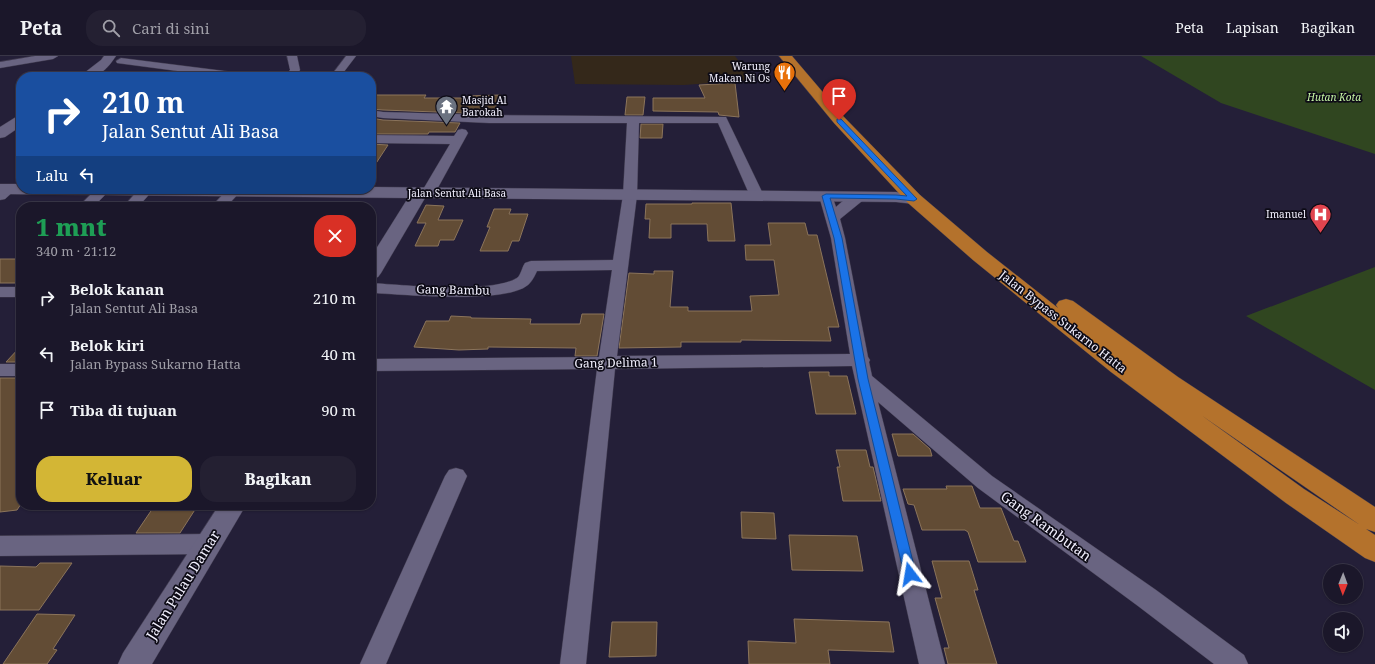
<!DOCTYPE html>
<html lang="id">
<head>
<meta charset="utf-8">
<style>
  body { margin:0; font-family:"Noto Serif",serif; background:#242032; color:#f1f3f6; height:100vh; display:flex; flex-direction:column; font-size:15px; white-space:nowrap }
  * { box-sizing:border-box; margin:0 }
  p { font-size:13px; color:#a09fa8 }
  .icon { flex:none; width:22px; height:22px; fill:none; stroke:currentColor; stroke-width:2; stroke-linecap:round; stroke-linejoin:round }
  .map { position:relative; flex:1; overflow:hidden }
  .details { position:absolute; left:16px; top:146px; width:360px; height:308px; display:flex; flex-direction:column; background:#1b172a; border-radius:16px; box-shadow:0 1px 3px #0004,0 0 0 1px #393647 }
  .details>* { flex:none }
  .guide { position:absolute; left:16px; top:16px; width:360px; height:122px; border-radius:16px; box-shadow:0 1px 3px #0004,0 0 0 1px #393647; background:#1a4fa0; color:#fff; overflow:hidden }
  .needle { width:26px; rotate:181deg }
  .buttons { position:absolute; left:1323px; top:508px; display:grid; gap:8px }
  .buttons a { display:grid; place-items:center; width:40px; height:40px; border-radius:50%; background:#1b172a; box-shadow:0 1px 3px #0004,0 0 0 1px #393647; font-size:20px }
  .pin { position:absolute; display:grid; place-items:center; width:34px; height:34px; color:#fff; margin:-41px -17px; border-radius:50% 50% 50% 0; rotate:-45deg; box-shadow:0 0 4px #0007 }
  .pin .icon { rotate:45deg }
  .me { position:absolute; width:44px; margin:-22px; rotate:346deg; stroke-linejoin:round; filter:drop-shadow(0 0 3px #0008) }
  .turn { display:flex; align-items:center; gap:14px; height:84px; padding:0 20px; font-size:18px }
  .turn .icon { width:52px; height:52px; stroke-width:2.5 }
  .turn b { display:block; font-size:28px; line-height:34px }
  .then { display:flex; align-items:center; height:38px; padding:0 20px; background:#0003; gap:8px; font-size:15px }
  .round { display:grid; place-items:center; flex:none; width:42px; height:42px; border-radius:16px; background:#242032 }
  .summary { display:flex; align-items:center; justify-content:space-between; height:68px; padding:0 20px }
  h1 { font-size:24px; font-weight:800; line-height:30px; color:#1e9e55 }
  .action { display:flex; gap:8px; margin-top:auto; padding:8px 20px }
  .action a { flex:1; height:46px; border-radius:16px; background:#d3b635; color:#111; font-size:16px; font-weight:800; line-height:46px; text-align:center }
  .action a+a { background:#242032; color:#f1f3f6 }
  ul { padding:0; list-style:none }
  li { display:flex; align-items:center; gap:12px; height:56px; padding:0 20px }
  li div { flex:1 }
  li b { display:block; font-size:15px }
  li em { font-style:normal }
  header { display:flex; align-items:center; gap:24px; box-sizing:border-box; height:56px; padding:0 20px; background:#1b172a; border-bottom:1px solid #393647 }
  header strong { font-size:19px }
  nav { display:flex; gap:22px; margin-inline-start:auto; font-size:14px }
  .search { width:280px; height:36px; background:#242032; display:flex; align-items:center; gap:10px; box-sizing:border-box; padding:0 14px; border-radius:16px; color:#a09fa8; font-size:15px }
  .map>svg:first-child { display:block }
</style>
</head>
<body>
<header>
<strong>Peta</strong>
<div class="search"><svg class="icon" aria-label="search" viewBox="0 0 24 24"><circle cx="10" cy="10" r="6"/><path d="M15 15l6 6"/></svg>Cari di sini</div>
<nav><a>Peta</a><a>Lapisan</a><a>Bagikan</a></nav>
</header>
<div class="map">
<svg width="1375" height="608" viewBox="0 0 1375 608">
  <rect width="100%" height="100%" fill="#241f38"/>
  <path fill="#34281a" d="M571 0H735L753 24 684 29 575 28Z"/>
  <path fill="#304620" d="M1141 0H1375V98L1221 47Z
    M1375 211V334L1246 260Z"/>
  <path fill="#624c35" stroke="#8b745b" d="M735 27 739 61 719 59 718 56 653 55V42H705L699 29Z
    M376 39H426L424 42H466L467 40 501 39 493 58H489L383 54 371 53V46Z
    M627 41H645L643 59H625Z
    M371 62 383 64 460 67 455 76H429L428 78H371Z
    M641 68H663L662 82H640Z
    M371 88 388 89 371 115Z
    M692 147H731L735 185H708L707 168H671V182H649L650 163H645L646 148H692Z
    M426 149 444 150 438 164H463L454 184H440L438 190H415L426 167H417Z
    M494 153H511L509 158H528L519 185H512L508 195H480L490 171H487Z
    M768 167H805L808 179H817L839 271H828L831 285 741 284V286H681V291L619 292 629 217 654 218V215H673L670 251H688V255H752L750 240 779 239 774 204H746L745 189H771Z
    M0 203H21V227H0Z
    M582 258H604L597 300H575L576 292 488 291V293L459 294 414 291 426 265H449L451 260 471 261V262L531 263 530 268H580Z
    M21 290V306H6Z
    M809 316H829V320H847L856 358H816Z
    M0 322H21V448L17 454 0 456Z
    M892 378H913L930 393 932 400H898Z
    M836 394H866L870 411H873L881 445H843L837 411H840Z
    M946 430H972L980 452H1001L1014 485H1018L1026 506H978L968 476 965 474H922L914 449 908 448 903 433H947Z
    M155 449H198L180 477H136Z
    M741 456 774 457 776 483 742 482Z
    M789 479 857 480 863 515 792 514Z
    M932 505H969L978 534H974L997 608H948L944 592H949L935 542H942Z
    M40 507H72L39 554H0V510L36 511Z
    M37 558 75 559 53 593 57 594 47 608H3Z
    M794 563 889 566 894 596 828 594 830 608H749L748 585 796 587Z
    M612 566H657L656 600 609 601Z"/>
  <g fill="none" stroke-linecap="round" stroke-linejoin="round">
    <defs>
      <path id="minor" d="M35 0H58L53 3 0 12V6Z
        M287 0H297L300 14 295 21H284L290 14Z
        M346 0H356L340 21H330Z
        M121 2 248 18 253 21H223L117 7 116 5Z
        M371 54 383 56 489 59 726 61 764 140 762 143 757 144 752 143 750 140 718 67H639L637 139 617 300 850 298 831 182 819 140 821 137 826 136 831 137 836 151C843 144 855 136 865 138L867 141 840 163 845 182 868 301 870 304 869 306 872 320 992 420 1156 534 1244 599 1248 608H1214L1138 550 978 432 878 346 945 608H919L852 310 615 313 586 608H560L597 313 371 315V303L599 301 612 214 537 215C535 219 533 224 529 228 508 249 402 238 371 237V227C402 229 492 238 517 222 521 219 522 211 525 207L531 205 613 204 623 139 627 67H489L383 62 371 60Z
        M462 73 466 74 468 77 435 137 433 140 428 141 423 140 421 137 450 88 371 87V79L454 80 458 74Z
        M9 129 14 130 16 133 5 143 0 144V133Z
        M96 133 110 134 93 151H78Z
        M139 133H154L138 151H123Z
        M228 133H239L241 135 226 151H211Z
        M0 231H21V241H0Z
        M0 308H21V320H0Z
        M456 412 463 414 467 420 386 608H360L445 420 449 414Z
        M209 478 217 481 220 488 217 495 209 498 0 500V480Z"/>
      <path id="tertiary" d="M104 0H116C105 16 99 21 79 21L101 4Z
        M21 60V70L5 81 0 82V71L16 61Z
        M0 128H21V133H371V131L896 136 920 139 922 143 920 147 914 148 896 146 425 142 381 217 378 221 371 223V201L408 142 0 138Z
        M219 449H246L152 608H118L123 597Z"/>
      <path id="trunk" d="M779 0H792L844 61 920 139 987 196 1058 252 1056 249 1059 245 1066 243 1073 245 1178 321 1375 451V476L1366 473 1375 479V506L1365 502 1286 447 1111 316 973 204 908 147 834 67ZM1201 359 1360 469 1304 433Z"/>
    </defs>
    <use href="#minor" stroke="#403b4f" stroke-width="1"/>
    <use href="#tertiary" stroke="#403b4f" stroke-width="1"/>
    <use href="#trunk" stroke="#403b4f" stroke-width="1"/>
    <use href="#minor" fill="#696481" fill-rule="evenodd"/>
    <use href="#tertiary" fill="#696481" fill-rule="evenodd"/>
    <use href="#trunk" fill="#b4722c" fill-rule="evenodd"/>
  </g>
  <path fill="#1a73e8" stroke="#114b97" d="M837 63H841L917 143 914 145 896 143 830 142 842 182 868 323 916 518 915 522 910 523 906 522 904 518 858 323 834 182 822 140 826 138 896 139 907 140 837 66Z"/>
  <defs>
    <symbol id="restaurant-pin" viewBox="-11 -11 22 30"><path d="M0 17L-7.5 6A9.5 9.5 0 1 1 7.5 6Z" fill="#e8710a" stroke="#0d0b16"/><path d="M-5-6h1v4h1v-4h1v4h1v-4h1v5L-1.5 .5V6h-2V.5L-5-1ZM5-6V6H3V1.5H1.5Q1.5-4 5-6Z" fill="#fff"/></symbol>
    <symbol id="temple-pin" viewBox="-11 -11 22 30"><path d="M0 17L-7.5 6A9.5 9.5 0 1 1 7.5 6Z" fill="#6b7280" stroke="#0d0b16"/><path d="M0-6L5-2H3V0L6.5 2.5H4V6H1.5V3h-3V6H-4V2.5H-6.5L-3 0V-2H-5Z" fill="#fff"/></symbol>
    <symbol id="hospital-pin" viewBox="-11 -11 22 30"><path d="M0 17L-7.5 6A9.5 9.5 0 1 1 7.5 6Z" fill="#e0444e" stroke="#0d0b16"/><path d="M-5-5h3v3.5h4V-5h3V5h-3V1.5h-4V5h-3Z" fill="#fff"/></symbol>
  </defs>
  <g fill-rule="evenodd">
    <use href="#restaurant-pin" x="772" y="4" width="25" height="34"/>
    <use href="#temple-pin" x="434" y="38" width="25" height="34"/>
    <use href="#hospital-pin" x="1308" y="146" width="25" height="34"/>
  </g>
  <g text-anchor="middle" stroke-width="3.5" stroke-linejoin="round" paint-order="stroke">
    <g font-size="10" fill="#f1effd" stroke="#0d0b16" text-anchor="end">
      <text x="770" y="14">Warung<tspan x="770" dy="12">Makan Ni Os</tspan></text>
      <text x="462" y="48" text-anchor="start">Masjid Al<tspan x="462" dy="12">Barokah</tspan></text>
      <text x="1306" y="162">Imanuel</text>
    </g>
    <g font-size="10" font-style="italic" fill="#c5f4a4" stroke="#0d0b16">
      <text x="1334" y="45">Hutan Kota</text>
    </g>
    <g font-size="10" fill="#f1effd" stroke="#0d0b16">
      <text x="457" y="141">Jalan Sentut Ali Basa</text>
    </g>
    <g font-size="12" fill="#f1effd" stroke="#0d0b16">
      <text transform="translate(453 234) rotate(1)" y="4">Gang Bambu</text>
      <text transform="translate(1063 266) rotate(38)" y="4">Jalan Bypass Sukarno Hatta</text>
      <text transform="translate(616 307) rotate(-1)" y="4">Gang Delima 1</text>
    </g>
    <g font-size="14" fill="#f1effd" stroke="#0d0b16">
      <text transform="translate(1046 470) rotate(36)" y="5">Gang Rambutan</text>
      <text transform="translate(183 529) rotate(-58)" y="5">Jalan Pulau Damar</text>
    </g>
  </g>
</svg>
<div class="buttons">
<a><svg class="needle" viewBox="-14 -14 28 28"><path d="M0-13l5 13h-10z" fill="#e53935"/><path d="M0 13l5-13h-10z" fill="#a09fa8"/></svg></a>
<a><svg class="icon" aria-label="sound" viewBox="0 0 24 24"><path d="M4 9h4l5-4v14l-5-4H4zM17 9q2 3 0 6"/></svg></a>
</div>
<div class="pin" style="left:839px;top:64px;background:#d93025"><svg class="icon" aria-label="arrive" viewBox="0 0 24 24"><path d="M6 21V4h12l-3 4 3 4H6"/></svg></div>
<svg class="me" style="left:910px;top:518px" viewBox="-20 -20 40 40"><path d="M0-17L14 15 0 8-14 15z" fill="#1a73e8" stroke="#fff" stroke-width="4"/></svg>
<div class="guide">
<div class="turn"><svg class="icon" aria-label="right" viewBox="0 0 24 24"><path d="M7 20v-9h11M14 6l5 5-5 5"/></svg><div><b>210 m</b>Jalan Sentut Ali Basa</div></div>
<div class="then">Lalu<svg class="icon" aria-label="left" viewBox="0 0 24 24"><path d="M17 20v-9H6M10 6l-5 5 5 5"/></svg></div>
</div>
<section class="details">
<div class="summary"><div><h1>1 mnt</h1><p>340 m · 21:12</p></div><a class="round" style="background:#d93025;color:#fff"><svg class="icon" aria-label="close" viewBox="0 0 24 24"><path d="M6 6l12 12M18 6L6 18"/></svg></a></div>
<ul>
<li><svg class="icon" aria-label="right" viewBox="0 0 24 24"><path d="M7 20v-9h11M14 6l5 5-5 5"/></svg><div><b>Belok kanan</b><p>Jalan Sentut Ali Basa</p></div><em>210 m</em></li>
<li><svg class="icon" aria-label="left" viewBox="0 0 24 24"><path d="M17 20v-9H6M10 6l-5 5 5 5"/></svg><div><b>Belok kiri</b><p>Jalan Bypass Sukarno Hatta</p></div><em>40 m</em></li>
<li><svg class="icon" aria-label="arrive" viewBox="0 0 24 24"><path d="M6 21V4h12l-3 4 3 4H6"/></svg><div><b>Tiba di tujuan</b></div><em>90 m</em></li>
</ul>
<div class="action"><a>Keluar</a><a>Bagikan</a></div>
</section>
</div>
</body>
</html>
